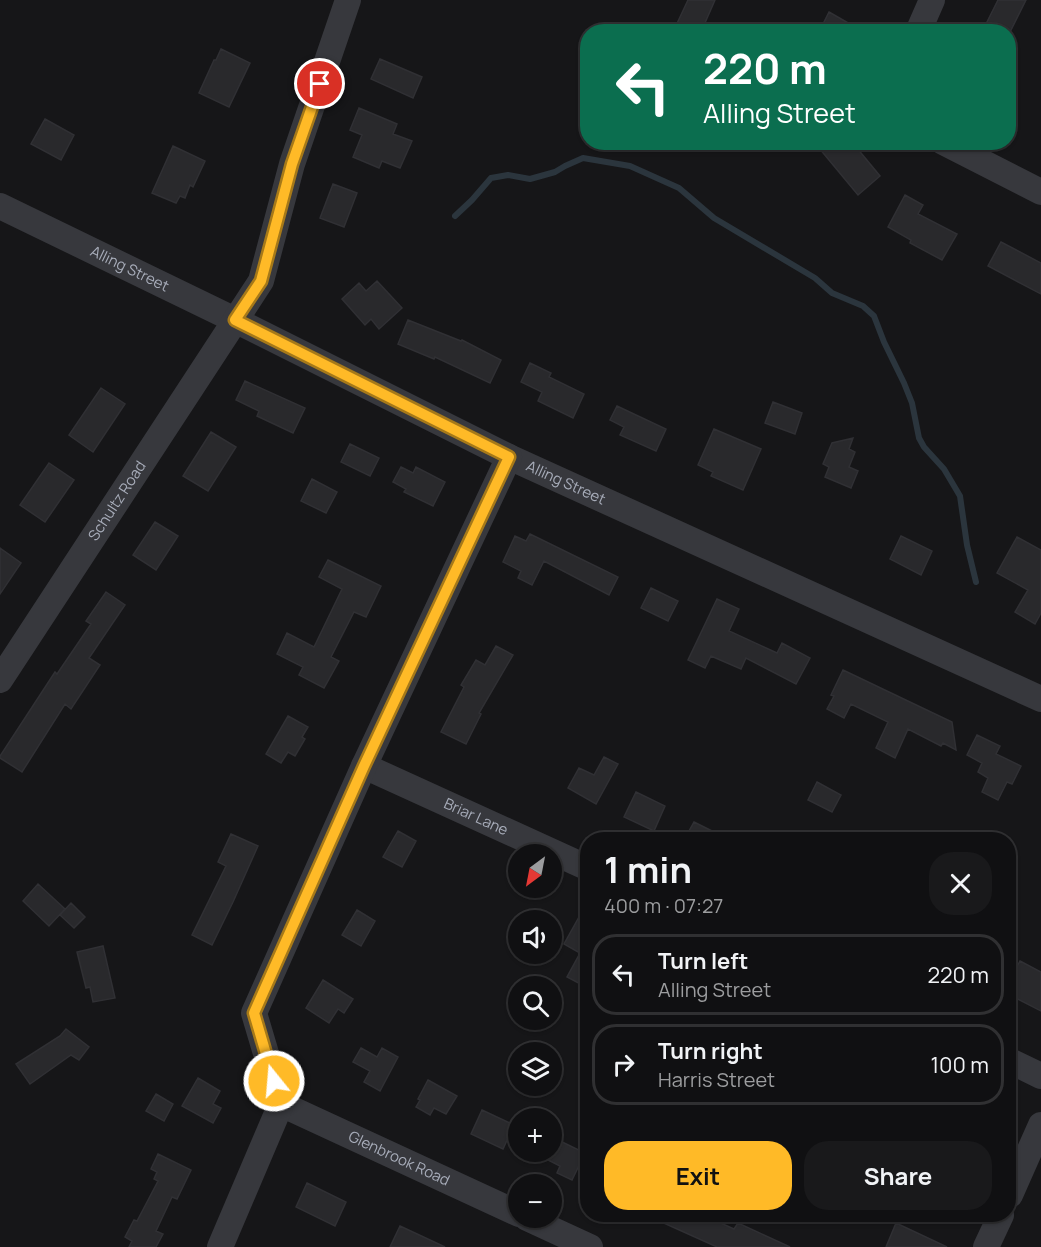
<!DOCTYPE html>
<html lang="en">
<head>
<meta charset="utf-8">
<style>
  body { margin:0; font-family:Manrope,sans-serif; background:#19191b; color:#f1f3f6; height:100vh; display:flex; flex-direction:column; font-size:22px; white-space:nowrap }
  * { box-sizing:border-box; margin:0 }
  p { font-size:20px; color:#9c9d9f }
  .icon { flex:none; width:33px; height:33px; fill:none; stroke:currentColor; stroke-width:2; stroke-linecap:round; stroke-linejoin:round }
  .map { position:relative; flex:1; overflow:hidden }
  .panel { position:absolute; left:580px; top:832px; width:436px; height:390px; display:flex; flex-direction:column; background:#101012; border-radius:24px; box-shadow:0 2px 4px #0004,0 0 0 2px #303032 }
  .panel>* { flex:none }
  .guide { position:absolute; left:580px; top:24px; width:436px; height:126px; border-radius:24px; box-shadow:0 2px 4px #0004,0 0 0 2px #303032; background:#0b6e4f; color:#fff; overflow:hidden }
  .needle { width:39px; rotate:212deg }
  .controls { position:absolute; left:508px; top:844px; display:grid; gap:12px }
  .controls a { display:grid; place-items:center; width:54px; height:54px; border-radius:50%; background:#101012; box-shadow:0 2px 4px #0004,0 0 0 2px #303032; font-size:30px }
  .pin { position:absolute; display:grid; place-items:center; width:51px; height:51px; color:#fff; margin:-26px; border:3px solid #fff; border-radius:50%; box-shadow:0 2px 6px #0007 }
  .me { position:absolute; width:66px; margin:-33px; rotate:343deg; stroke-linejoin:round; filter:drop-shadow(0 0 4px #0008) }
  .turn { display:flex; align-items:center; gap:21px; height:126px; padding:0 24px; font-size:27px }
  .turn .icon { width:78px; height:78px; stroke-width:2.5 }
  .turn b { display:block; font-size:42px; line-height:51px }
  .round { display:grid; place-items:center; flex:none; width:63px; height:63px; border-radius:24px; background:#19191b }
  .summary { display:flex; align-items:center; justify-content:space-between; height:102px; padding:0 24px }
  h1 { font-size:36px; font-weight:700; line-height:45px }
  .primary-button { display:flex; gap:12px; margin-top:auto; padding:12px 24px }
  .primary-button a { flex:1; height:69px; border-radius:24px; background:#ffba27; color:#111; font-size:24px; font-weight:700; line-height:69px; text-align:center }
  .primary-button a+a { background:#19191b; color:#f1f3f6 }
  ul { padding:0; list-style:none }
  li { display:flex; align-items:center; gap:18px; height:81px; margin:0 12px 9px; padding:0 12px; border:3px solid #303032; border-radius:24px }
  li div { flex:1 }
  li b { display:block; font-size:22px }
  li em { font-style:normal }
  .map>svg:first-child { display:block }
</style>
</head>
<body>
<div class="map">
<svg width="1041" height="1247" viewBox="0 0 1041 1247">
  <rect width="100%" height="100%" fill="#161618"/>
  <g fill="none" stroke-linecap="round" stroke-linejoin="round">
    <path stroke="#2b353d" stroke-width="6" d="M455 216 472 200 491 178 508 175 530 179 555 172 565 166 583 158 630 166 679 188 714 218 815 278 832 293 863 306 874 316 884 342 904 383 912 403 919 438 924 447 944 469 960 496 967 545 976 582"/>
  </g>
  <path fill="#29292c" stroke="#303034" stroke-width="1.5" d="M688 0H715L701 32H673Z
    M998 0H1026L1010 32H982Z
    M829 12 864 32H819Z
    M221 49 250 63 229 107 199 93 214 60H216Z
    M380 59 422 77 413 98 371 79Z
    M359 108 397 124 393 134 412 141 400 168 382 161 379 168 353 157 362 135 350 130Z
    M45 119 74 135 61 160 31 144Z
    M814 142H852L880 176 858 195Z
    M173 146 205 161 193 187 190 185 185 198 180 196 176 203 152 193Z
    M333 184 357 193 344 227 320 218Z
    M905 195 923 205 918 214 957 234 942 260 910 243 911 240 888 227Z
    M1001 242 1041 263V294L988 266Z
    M377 281 402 308 379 329 371 319 365 325 342 299 359 283 366 291Z
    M408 320 461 341 462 340 501 360 490 383 435 357 434 359 398 344Z
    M530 363 551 373 549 377 584 394 573 418 538 401 542 392 521 382Z
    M245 381 305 408 293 433 257 416 259 411 236 400Z
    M101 388 125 404 93 452 69 435Z
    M773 402 802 413 795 434 765 423Z
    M617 406 666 429 656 451 620 435 624 427 610 420Z
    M714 429 761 449 743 490 711 476 713 472 698 465Z
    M211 432 236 447 208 491 183 476Z
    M853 438 849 449 855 452 849 467 858 471 851 488 825 477 829 467 823 464 832 443Z
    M350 444 379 458 370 476 341 462Z
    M49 463 74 480 45 522 20 505Z
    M401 467 413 473 416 467 445 482 433 506 404 492 406 489 393 482Z
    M312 479 337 492 326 513 301 501Z
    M155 522 178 536 156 570 133 555Z
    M530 534 618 577 609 595 544 561 532 585 518 578 521 571 503 562 515 536 526 541Z
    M901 536 932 551 921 575 890 559Z
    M1017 537 1041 550V613L1035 624 1015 612 1028 590 997 573Z
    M0 548 21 563 0 594Z
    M328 560 381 586 366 617 354 612 331 657 339 661 324 688 299 675 303 667 277 654 287 633 314 647 342 589 319 577Z
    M651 588 678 601 668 621 641 608Z
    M106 592 125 605 89 658 100 665 71 709 65 704 22 772 0 758V756L55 672 57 674 91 624 86 621Z
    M717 599 739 609 729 631 777 653 782 643 810 658 796 684 746 658 741 669 711 656 705 668 688 660Z
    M496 646 513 655 479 713 481 714 466 744 441 732 464 687 461 685 476 660 485 665Z
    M843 670 952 722 956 750 943 743 941 746 908 729 895 758 876 748 888 722 851 704 844 718 827 709 834 696 831 695Z
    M288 716 308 727 302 737 305 739 295 756 288 752 281 763 266 754Z
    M977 735 1000 746 996 754 1021 766 1012 784 1007 782 998 800 982 792 988 778 978 772 982 763 967 755Z
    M604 757 618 764 596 804 568 788 579 768 594 775Z
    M817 782 841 795 832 812 808 800Z
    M636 792 665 806 654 831 624 817Z
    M694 822 730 840H684Z
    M398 831 416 841 402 867 383 857Z
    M231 834 258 846 233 902 212 945 192 935 226 866 218 862Z
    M38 884 65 909 49 926 23 901Z
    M588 901V988L567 977 580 953 564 944Z
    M71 903 85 917 74 928 60 915Z
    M357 910 375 921 361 946 342 935Z
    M103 946 115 998 93 1002 90 987 86 988 77 952Z
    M1020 961 1041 972V1011L1010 995V977L1012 971 1015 970Z
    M323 980 353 999 344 1013 338 1009 329 1023 306 1008Z
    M66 1029 89 1047 79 1060 71 1055 30 1084 16 1064 60 1036Z
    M361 1048 377 1057 382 1048 398 1057 380 1091 364 1082 370 1071 353 1062Z
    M198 1078 220 1091 213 1104 221 1108 213 1123 182 1106Z
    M428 1080 457 1096 446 1114 434 1108 430 1115 416 1107 420 1100 418 1099Z
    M156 1094 173 1104 164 1121 146 1111Z
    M482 1110 514 1125 503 1149 471 1134Z
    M556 1139 585 1153 572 1180 557 1173 560 1166 546 1159 549 1152H552V1147Z
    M158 1154 191 1170 177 1199 172 1197 156 1231 163 1234 156 1247H129L132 1241 125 1237 134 1220 137 1221 158 1181 154 1179 157 1172 151 1169Z
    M307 1183 346 1202 335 1226 296 1207Z
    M646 1215H703L734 1229 738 1223 790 1247H717Z
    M896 1223 947 1247H886Z
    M400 1226 445 1247H390Z"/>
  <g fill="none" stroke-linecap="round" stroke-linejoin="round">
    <g stroke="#37383d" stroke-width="26">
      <path d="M918 32 932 0"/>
      <path d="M943 142 1041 192"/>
      <path id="s1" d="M0 206 235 320 509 457 1041 699"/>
      <path id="s2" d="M0 680 261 281 292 164 348 0"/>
      <path id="s3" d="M364 766 588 868"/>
      <path d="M1010 1061 1041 1076"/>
      <path id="s4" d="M281 1104 519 1214"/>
      <path d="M1010 1195 1041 1125"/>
      <path d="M527 1218 590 1247"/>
      <path d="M220 1247 281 1104 254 1013 364 766 509 457"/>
      <path d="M986 1247 1001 1215"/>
    </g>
  </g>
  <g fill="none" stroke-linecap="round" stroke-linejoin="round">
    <defs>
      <path id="route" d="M274 1081 254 1013 364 766 509 457 235 320 261 281 292 164 320 84"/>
    </defs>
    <use href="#route" stroke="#a67919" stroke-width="15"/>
    <use href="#route" stroke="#ffba27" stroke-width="10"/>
  </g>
  <g text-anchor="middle" stroke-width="6" stroke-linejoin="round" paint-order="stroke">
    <g font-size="15" fill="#a7acb9" stroke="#111113">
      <text dy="5" stroke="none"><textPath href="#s1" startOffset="144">Alling Street</textPath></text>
      <text dy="5" stroke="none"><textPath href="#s1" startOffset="630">Alling Street</textPath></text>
      <text dy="5" stroke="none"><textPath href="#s2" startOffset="214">Schultz Road</textPath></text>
      <text dy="5" stroke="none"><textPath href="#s3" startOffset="123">Briar Lane</textPath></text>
      <text dy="5" stroke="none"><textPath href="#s4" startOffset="130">Glenbrook Road</textPath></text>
    </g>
  </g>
</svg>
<div class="controls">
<a><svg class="needle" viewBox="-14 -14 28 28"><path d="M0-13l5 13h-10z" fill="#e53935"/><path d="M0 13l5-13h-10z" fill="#9c9d9f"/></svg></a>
<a><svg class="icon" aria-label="sound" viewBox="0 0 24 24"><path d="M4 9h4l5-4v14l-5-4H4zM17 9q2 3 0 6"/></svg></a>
<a><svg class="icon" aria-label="search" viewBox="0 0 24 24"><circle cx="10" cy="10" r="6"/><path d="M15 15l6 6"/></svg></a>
<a><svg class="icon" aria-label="layers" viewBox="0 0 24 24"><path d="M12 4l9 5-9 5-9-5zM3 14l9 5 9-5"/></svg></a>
<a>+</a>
<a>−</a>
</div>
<div class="pin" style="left:320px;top:84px;background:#d93025"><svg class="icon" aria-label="arrive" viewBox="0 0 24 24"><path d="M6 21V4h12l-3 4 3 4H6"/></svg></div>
<svg class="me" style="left:274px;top:1081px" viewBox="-20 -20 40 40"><circle r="17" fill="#ffba27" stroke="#fff" stroke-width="3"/><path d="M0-11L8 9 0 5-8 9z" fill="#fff"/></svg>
<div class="guide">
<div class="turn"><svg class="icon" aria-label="left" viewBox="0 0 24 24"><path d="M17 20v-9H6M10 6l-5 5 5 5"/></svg><div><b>220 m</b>Alling Street</div></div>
</div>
<section class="panel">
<div class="summary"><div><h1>1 min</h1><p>400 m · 07:27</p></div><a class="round"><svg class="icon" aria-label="close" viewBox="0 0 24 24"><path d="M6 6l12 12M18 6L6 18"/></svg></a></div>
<ul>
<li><svg class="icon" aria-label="left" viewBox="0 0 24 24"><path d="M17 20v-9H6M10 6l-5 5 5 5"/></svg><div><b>Turn left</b><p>Alling Street</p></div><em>220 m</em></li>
<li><svg class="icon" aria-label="right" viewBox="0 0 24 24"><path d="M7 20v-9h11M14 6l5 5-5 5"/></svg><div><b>Turn right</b><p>Harris Street</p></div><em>100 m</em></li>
</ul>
<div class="primary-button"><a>Exit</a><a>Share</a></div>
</section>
</div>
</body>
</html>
